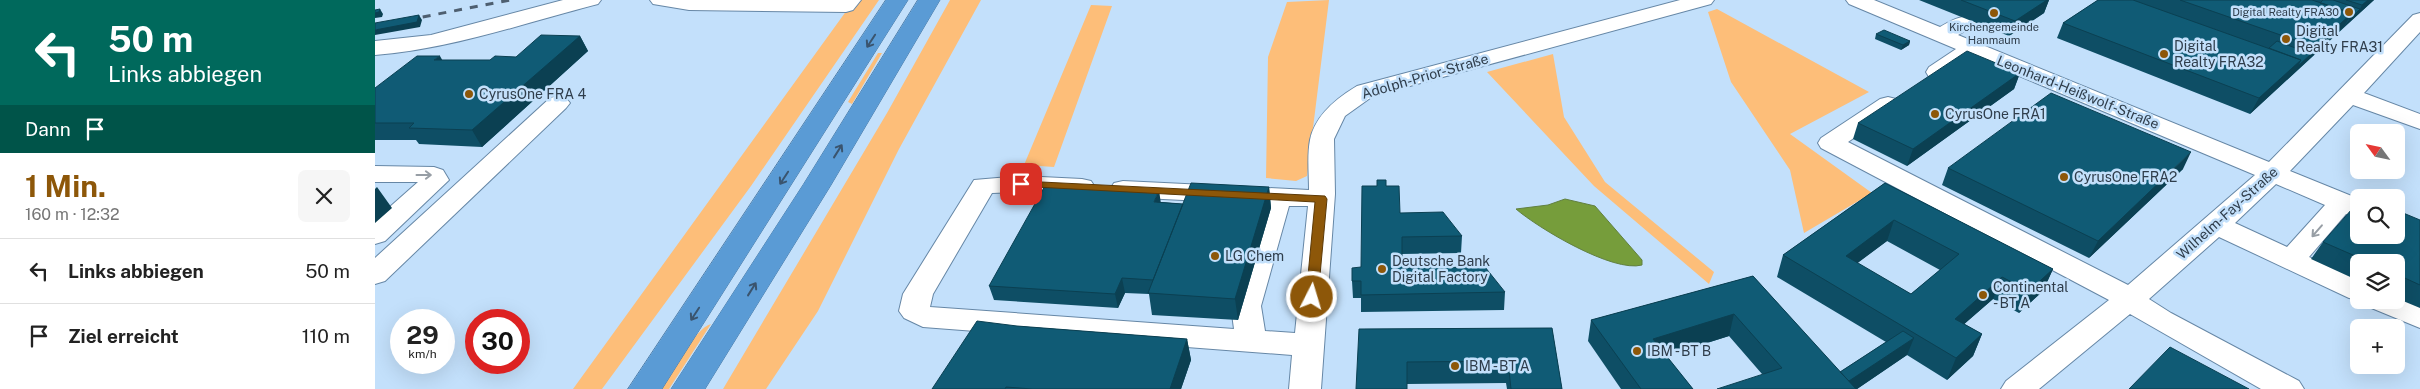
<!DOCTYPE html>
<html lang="de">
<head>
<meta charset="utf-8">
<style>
  body { margin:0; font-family:"Public Sans",sans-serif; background:#f6f6f6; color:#222; height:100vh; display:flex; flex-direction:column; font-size:19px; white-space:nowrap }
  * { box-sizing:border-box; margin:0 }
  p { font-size:16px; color:#767676 }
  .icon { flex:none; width:28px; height:28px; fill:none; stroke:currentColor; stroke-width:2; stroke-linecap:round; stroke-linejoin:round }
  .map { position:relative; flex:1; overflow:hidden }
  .side { display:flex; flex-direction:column; background:#fff; width:375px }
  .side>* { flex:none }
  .hud { background:#00695c; color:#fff; overflow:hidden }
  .needle { width:32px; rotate:303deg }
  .buttons { position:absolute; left:1975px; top:124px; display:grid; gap:10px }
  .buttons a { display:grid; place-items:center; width:55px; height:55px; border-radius:8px; background:#fff; box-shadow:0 5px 20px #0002; font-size:25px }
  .speed { position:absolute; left:15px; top:309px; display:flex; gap:10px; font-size:25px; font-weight:700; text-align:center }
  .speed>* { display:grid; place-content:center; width:65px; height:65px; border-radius:50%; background:#fff; box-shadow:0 5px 20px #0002; line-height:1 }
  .speed small { font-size:12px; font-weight:400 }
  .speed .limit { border:8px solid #d22; background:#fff; color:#111 }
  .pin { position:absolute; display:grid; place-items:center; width:42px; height:42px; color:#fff; margin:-21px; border-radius:10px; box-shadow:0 2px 8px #0006 }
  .me { position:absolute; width:55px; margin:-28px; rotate:5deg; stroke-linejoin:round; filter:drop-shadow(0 0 4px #0008) }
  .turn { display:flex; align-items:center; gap:18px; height:105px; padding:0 25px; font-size:22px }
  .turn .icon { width:65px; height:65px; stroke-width:2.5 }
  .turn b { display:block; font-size:35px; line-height:42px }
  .then { display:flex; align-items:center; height:48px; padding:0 25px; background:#0003; gap:10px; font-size:19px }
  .round { display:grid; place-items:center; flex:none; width:52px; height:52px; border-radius:8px; background:#f6f6f6 }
  .summary { display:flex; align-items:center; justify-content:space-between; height:85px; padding:0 25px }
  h1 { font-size:30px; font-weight:700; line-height:38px; color:#8d5709 }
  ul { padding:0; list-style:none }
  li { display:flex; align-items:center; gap:15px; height:65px; padding:0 25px; border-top:1px solid #e0e0e0 }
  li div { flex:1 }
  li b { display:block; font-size:19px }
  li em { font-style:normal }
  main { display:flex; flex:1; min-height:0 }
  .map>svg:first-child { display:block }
</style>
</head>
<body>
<main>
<section class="side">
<div class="hud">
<div class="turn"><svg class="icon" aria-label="left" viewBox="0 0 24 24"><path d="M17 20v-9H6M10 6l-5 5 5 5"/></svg><div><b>50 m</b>Links abbiegen</div></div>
<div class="then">Dann<svg class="icon" aria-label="arrive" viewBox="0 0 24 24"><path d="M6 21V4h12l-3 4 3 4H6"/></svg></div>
</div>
<div class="summary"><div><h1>1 Min.</h1><p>160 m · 12:32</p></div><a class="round"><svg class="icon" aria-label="close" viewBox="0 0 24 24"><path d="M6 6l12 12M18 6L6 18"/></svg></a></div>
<ul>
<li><svg class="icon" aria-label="left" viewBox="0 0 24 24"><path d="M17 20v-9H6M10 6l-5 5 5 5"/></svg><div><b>Links abbiegen</b></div><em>50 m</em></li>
<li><svg class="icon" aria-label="arrive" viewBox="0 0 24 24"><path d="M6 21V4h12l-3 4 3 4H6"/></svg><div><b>Ziel erreicht</b></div><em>110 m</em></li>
</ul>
</section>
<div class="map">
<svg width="2045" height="389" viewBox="0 0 2045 389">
  <rect width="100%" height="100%" fill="#c3e0fb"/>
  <path fill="#fdbe79" d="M483 0H504L376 186 227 389H198L472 10Z
    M575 0H606L524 149 443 311 391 389H348L512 113Z
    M954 0 932 176 921 181 891 178 893 57 912 2Z
    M716 5 737 6 679 167 649 165Z
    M1342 9 1494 92 1415 134 1497 193 1429 233 1415 170 1356 82 1333 12Z
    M503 53H507L477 104 473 102Z
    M1178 54 1189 117 1230 182 1339 272 1334 284 1219 186 1112 72Z
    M336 324 294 389H286C296 374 320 328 336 324Z"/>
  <path fill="#769d3b" stroke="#618040" d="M1190 199 1220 206 1267 260V265C1238 273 1163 228 1141 209L1173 205Z"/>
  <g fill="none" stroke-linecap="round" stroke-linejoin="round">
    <defs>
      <path id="minor" d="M188 0H226L223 4C149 23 77 49 0 55V41L56 35Z
        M275 0H486L478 10 471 12 314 10 278 4Z
        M1305 0H1339L1336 4 998 96 970 116 959 139 960 194 946 389H914L917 355 548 327 529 318 524 311 528 294 599 180 646 176 707 179 716 181 720 187 716 193 707 195 646 192 617 193 558 294 555 307 859 329 856 306 888 204 748 197 739 195 735 189 739 183 748 181 934 190C934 174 932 155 935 140 940 115 962 98 982 86ZM914 206H933L920 333 890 331 886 306Z
        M1471 0H1499L1565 27C1576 21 1586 14 1599 18L1603 22 1599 26 1583 35 1894 162 2038 15 2045 13V32L1989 93 2045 114V129L1978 105 1915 171 1984 199V217L1971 214 1934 257 1984 279V300H1987L1974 298 1844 237 1774 299 1796 313 1924 381 1929 389H1886L1755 314 1664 389H1626L1631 381 1734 300 1446 148 1443 143 1446 138 1505 99 1513 97 1521 99 1525 104 1521 109 1473 142 1753 285 1880 175 1599 57C1585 66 1571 81 1554 77L1551 72 1554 67 1581 49 1474 4ZM1901 184 1950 205 1912 247 1860 223Z
        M183 96 191 98 195 103 191 108 10 281 0 284V258L175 98Z
        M0 166 59 167 68 170 74 180 10 241 0 244V220L43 182H0Z
        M2021 296 2045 306V328L1994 307 1989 300H2021Z"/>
      <path id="highway" d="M511 0H533L287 389H253Z
        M543 0H565L456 185 330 389H296L428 185Z"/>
    </defs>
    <use href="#minor" stroke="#6687a6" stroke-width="2"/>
    <use href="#highway" stroke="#4b7aa5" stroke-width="1"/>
    <use href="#minor" fill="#fff" fill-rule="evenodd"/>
    <use href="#highway" fill="#5a9bd5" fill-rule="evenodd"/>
    <path stroke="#4e5f70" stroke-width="3" stroke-dasharray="8 8" stroke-linecap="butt" d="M32 20 135 0"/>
  </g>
  <path fill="#0e4e65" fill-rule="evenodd" d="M1544 0H1674L1669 13 1634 36Z
    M1723 0H1999L1875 114 1682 38 1688 23Z
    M1501 34 1535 41 1534 45 1526 50 1500 39Z
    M205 36 213 51 107 147 44 144 41 140H0V88L67 60H115L141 57Z
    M1645 73 1639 89 1532 166 1478 139 1483 123Z
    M1573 168 1808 169 1714 258 1567 185Z
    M1510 183 1678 269 1668 291 1644 313 1618 299 1589 324 1607 334 1598 356 1572 380 1532 355 1482 389 1387 374 1354 336 1291 356 1318 389H1246L1213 341 1216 320 1378 276 1465 372 1511 342 1402 277 1408 255ZM1512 241 1565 270 1536 294 1482 263Z
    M1011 186 1025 213 1087 236 1086 253 1027 254V268L1130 292 1129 310 986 312V298H978L977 281 986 267Z
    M894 187 896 208 863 320 777 315 774 294 750 293 743 308 619 300 614 286 786 202 808 204Z
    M2045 220V308L2021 298V262H1984V281L1936 259 1948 242Z
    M642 326 812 339 816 360 806 389H557Z
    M1177 328 1187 389H1132L1131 383 1032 384 984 329Z"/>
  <path fill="#0b4052" d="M1672 0H1674L1669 13 1634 36 1640 21Z
    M1993 0H1999L1968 28 1974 20 1985 9 1987 5Z
    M5 9 8 14 7 17 0 18V13Z
    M1977 13 1968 28 1875 114 1884 98 1926 60 1936 54 1940 47Z
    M44 15 47 20 45 27 0 35V30Z
    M205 36 213 51 107 147 97 130Z
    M1535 41 1534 45 1526 50 1528 45Z
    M65 56 74 72 59 60Z
    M1645 73 1639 89 1532 166 1538 149Z
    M1816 152 1808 169 1714 258 1723 241Z
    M2 187 17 208 0 223V189Z
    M894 187 896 208 863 320 860 299Z
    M784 190 786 204 779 202Z
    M1519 220 1512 241 1464 277 1471 256Z
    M1678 269 1668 291 1644 313 1654 291Z
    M1627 277 1618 299 1571 340 1580 319Z
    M747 278 750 293 743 308 740 294Z
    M1359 314 1354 336 1274 361 1278 339Z
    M1607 334 1598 356 1572 380 1581 358Z
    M1539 338 1532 355 1482 389H1469L1471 383Z
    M812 339 816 360 806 389H795Z"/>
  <path fill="#105b75" stroke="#0b4052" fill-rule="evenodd" d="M1586 0H1672L1640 21Z
    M1723 0H1758L1926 60 1884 98 1688 23Z
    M1805 0H1937L1977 13 1940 47Z
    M1948 0H1958L1985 9 1974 20 1977 13 1945 3Z
    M1971 0H1993L1987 5Z
    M5 9 4 12 0 13V10Z
    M44 15 42 22 0 30V23Z
    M1509 30 1535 41 1528 45 1501 34Z
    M166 35 205 36 97 130 34 128 39 123H0V88L42 56H65L59 60H115L120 56 141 57Z
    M1902 41 1936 54 1922 67 1926 60 1894 48Z
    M1592 51 1645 73 1538 149 1483 123Z
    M1676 93 1816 152 1723 241 1573 168Z
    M1002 180H1011V186H1024L1025 213 1068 212 1087 236 1027 237V268L1110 267 1130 292 986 295V281H977V268L986 267 987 186H1002Z
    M816 183 894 187 860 299 773 293Z
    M1510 183 1678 269 1654 291 1627 277 1580 319 1607 334 1581 358 1408 255ZM1519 220 1584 254 1536 294 1471 256Z
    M671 184 784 190 779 202 808 204 778 280 747 278 740 294 614 286Z
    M1984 201V235H2021V210L2045 220V285L2021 274V262H1994L1948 242Z
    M1378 276 1481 389H1342L1407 368 1359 314 1278 339 1318 389H1266L1216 320Z
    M602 321 642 326 812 339 795 389H657L631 387 630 389H557Z
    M1177 328 1187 389H1136L1133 361 1032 362V389H981L984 329Z
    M1528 331 1539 338 1474 381 1465 372Z
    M1795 347 1874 389H1754Z"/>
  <defs><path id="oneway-shaft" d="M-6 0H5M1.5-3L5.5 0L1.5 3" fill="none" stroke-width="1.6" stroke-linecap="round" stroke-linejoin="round" transform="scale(1.25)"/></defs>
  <g stroke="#3a546e">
    <use href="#oneway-shaft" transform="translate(496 41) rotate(123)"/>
    <use href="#oneway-shaft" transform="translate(463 151) rotate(-58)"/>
    <use href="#oneway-shaft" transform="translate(409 178) rotate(123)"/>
    <use href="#oneway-shaft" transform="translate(377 289) rotate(-58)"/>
    <use href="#oneway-shaft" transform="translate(320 314) rotate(123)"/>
  </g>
  <g stroke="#979ea5">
    <use href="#oneway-shaft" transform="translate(49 175)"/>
    <use href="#oneway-shaft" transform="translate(1942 231) rotate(131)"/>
  </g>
  <path fill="#8d5709" stroke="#5c3906" d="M646 181 950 196 952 199 943 297 937 301 931 297 940 202 642 186V182Z"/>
  <g fill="#8d5709" stroke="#c3e0fb" stroke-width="2">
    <circle cx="1974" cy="12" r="5"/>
    <circle cx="1619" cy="13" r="5"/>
    <circle cx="1911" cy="39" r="5"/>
    <circle cx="1789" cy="54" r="5"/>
    <circle cx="94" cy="94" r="5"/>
    <circle cx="1560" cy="114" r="5"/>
    <circle cx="1689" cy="177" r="5"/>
    <circle cx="840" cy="256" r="5"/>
    <circle cx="1007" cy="269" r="5"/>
    <circle cx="1608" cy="295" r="5"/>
    <circle cx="1262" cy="351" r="5"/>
    <circle cx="1080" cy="366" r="5"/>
  </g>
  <g text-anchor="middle" stroke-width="5" stroke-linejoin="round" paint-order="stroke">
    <g font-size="11" fill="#2f3d4b" stroke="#c3e0fb" text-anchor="end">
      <text x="1964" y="16">Digital Realty FRA30</text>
      <text x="1619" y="31" text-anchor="middle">Kirchengemeinde<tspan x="1619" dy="13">Hanmaum</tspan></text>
    </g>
    <g font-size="14" fill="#2f3d4b" stroke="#c3e0fb" text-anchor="start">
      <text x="1921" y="36">Digital<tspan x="1921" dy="16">Realty FRA31</tspan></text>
      <text x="1799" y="51">Digital<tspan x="1799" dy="16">Realty FRA32</tspan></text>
      <text x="104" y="99">CyrusOne FRA 4</text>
      <text x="1570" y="119">CyrusOne FRA1</text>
      <text x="1699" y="182">CyrusOne FRA2</text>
      <text x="850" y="261">LG Chem</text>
      <text x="1017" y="266">Deutsche Bank<tspan x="1017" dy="16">Digital Factory</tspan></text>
      <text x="1618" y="292">Continental<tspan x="1618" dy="16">- BT A</tspan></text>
      <text x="1272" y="356">IBM - BT B</text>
      <text x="1090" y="371">IBM - BT A</text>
    </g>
    <g font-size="14" fill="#2f3d4b" stroke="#c3e0fb">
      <text transform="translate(1050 76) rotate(-16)" y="5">Adolph-Prior-Straße</text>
      <text transform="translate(1703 92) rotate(22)" y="5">Leonhard-Heißwolf-Straße</text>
      <text transform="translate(1852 213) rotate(-42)" y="5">Wilhelm-Fay-Straße</text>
    </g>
  </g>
</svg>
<div class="buttons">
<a><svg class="needle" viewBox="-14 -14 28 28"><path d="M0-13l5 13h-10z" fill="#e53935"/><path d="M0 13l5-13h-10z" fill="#767676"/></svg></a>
<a><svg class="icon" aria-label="search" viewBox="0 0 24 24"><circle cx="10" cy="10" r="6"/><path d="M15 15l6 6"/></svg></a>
<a><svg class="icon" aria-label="layers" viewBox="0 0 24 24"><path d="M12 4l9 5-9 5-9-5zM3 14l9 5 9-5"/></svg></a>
<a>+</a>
</div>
<div class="speed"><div>29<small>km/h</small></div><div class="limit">30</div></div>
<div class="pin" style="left:646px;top:184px;background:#d93025"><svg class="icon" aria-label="arrive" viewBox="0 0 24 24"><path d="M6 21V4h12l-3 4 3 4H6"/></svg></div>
<svg class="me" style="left:937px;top:297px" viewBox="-20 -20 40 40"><circle r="17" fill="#8d5709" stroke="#fff" stroke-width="3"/><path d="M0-11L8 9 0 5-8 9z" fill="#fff"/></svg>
</div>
</main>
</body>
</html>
